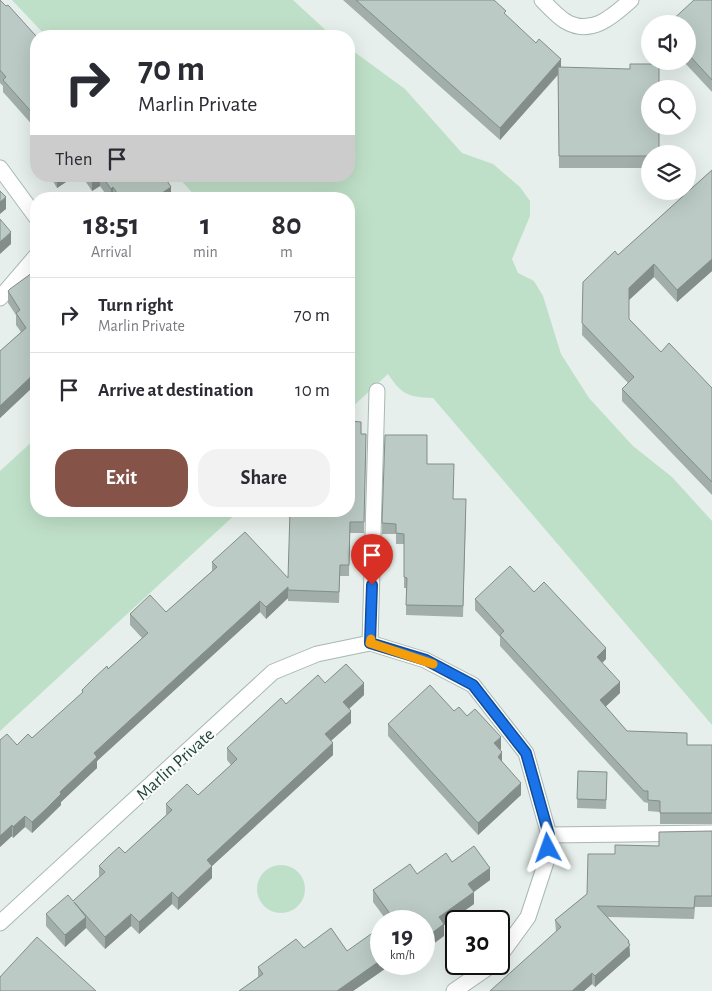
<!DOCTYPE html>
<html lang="en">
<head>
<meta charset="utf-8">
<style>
  body { margin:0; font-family:"Alegreya Sans",sans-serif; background:#f2f2f3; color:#2b2b33; height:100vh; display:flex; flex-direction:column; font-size:19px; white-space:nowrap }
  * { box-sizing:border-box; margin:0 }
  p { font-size:16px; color:#7c7c81 }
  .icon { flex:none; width:28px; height:28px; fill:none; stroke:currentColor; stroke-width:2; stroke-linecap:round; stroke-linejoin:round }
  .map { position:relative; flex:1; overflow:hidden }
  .sheet { position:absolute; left:30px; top:192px; width:325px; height:325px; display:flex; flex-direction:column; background:#fff; border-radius:20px; box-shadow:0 5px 20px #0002 }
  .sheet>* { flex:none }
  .hud { position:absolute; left:30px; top:30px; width:325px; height:152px; border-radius:20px; box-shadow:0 5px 20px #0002; background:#fff; color:#2b2b33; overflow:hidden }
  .fabs { position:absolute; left:641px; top:15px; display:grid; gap:10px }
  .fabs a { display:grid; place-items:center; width:55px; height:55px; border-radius:50%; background:#fff; box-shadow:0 5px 20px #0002; font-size:25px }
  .speed { position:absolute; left:370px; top:910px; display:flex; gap:10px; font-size:25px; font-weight:700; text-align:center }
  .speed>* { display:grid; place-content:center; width:65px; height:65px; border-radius:50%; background:#fff; box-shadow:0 5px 20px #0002; line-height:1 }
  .speed small { font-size:12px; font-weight:400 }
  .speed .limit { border:2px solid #111; border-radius:8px; background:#fff; color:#111 }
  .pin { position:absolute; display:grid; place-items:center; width:42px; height:42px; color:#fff; margin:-51px -21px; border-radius:50% 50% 50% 0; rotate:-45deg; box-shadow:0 0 5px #0007 }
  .pin .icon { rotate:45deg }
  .me { position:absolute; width:55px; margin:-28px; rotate:356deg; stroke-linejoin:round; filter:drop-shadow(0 0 4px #0008) }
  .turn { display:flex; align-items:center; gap:18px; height:105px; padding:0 25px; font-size:22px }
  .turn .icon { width:65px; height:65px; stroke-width:2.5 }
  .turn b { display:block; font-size:35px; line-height:42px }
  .then { display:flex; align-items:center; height:48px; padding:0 25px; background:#0003; gap:10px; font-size:19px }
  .eta { display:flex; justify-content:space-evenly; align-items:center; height:85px; text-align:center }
  .eta b { font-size:30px; font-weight:700; line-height:35px }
  .primary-button { display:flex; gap:10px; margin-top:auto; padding:10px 25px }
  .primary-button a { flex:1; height:58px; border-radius:20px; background:#855347; color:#fff; font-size:20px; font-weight:700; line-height:58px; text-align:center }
  .primary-button a+a { background:#f2f2f3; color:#2b2b33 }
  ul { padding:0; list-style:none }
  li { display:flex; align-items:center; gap:15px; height:75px; padding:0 25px; border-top:1px solid #e1e1e2 }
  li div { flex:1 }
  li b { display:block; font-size:19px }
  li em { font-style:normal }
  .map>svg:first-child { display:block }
</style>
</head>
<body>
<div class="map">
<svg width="712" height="991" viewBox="0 0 712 991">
  <rect width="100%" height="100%" fill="#e6efeb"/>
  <path fill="#bfe0c8" d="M12 0H293L332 36H46Z
    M349 48 405 89 462 153 493 164 520 187 530 201V216L512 259 518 273 534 281 543 296 561 354 589 398 633 446 672 477 712 521V725L433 398C408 397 402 395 388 374L349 410V199H198L177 176H349Z
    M36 438V511H239L0 731V471Z
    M257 889a24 24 0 1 1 48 0a24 24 0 1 1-48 0Z"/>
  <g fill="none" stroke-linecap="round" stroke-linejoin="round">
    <defs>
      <path id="minor" d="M542 0C549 7 557 16 565 21 591 37 613 16 631 0
        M0 168 36 217
        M0 298 36 256
        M370 643 377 391
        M549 835 712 833
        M0 923 273 672 317 654 370 643 425 660 473 685 526 753 549 835 546 862 528 917 499 957
        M454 991 493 964"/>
    </defs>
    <use href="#minor" stroke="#a8b8b2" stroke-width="17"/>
    <use href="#minor" stroke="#fff" stroke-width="15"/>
  </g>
  <path fill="#a1aea9" d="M0 0 36 36V129L3 92V86L0 83Z
    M343 0H494L506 16 561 67 650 154V168H559L558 75 500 140Z
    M712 0V92L683 61H688V24Z
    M712 170V271L677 302 654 277 629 300V319L661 352 712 388V495L622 401V389L628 383 582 335 583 282 618 255Z
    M50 176H75L57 188Z
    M82 176H164L171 199H109L100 186 92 191Z
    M36 270V384L0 418V351L21 332 16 325V315L8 303V291Z
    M361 434H366L364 533H350L349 576H340L339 603 288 601V598L266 619 260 612 97 761V768L61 802V805L46 820 32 833 25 827 13 838 12 836 0 847 17 745 32 738 82 693V690L108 669 142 638 130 625V614L166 612 212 571V562L288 578Z
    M427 464 454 499 466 510 463 617 406 615V588H404V544H396V534H382V523Z
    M534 592 606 659 602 663 620 693 605 707 627 731 687 745H712V824H660V812L648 811V803L644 802 500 646V637L475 610V599Z
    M325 683 364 695 349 709 351 723 331 741 333 755 212 866V878L178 910 172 904 139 934 131 926 105 949 86 928 65 947 46 926V914L73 901 99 877V866L125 853 166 815V804L198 795 231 765 227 760V748L286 704Z
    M454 711 467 716 501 749 500 750 502 762 521 795 478 835 388 736V724Z
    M578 771 607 781 606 809 577 808Z
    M712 831V907H695L694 919 608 917 629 941 630 956 595 987 592 984 584 991H490L556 932 555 920 587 894 615 854 659 846Z
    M452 862 490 880 474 892V904L444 925V936L424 921H387L373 902V890L417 874Z
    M304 948 347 951 392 964 353 991H239L258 977V967Z"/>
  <path fill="#838d89" d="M561 59V71L500 140V128Z
    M57 176H75L57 188Z
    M97 176H100V186L92 191V179Z
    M113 187V199H111V189Z
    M171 187V199H156V197Z
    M6 197V209L0 214V202Z
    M11 232V244L0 254V242Z
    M712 259V271L677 302V290Z
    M654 264V277L629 300V288Z
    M36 363V384L0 418V406L32 366Z
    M288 587V598L266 619V607Z
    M260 601V612L97 761V768L61 802V805L32 833V822L60 792 94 753Z
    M606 648V659L597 668V657Z
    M620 682V693L600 712V700Z
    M364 683V695L343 714V702Z
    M351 711V723L325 746V734Z
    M501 737V749L494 755V743Z
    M333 743V755L212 866V878L178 910V898L207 860Z
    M502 752V765L498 757Z
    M521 783V795L478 835V823Z
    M25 816V827L13 838V827Z
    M12 825V836L0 847V836Z
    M490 868V880L468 896V884Z
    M172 892V904L139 934V922Z
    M474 892V904L444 925V936L424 951V939L439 917Z
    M131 914V926L105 949V937Z
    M86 917V928L65 947V935Z
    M629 941 630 956 595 987V976Z
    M381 960V964H392L353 991H337Z
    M592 973V984L584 991H572Z"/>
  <path fill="#bbcac4" stroke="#838d89" d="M0 0 6 6 8 5 36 36V117L3 80 6 77 0 70Z
    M356 0H494L506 11 504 13 536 43 539 39 561 59 500 128Z
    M694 0H712V80L688 54V24H668Z
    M630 64H659V89H650V126H659V154H650V156H559L558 67 630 69Z
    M712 170V259L677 290 654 264 629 288V319L661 352 669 343 712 388V482L622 389 634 377 582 323 583 282 615 251 618 255Z
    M90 176H97L92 179Z
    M102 176H164L171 187 156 197 158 199H121L113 187 111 189Z
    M0 191 6 197 0 202Z
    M0 219 11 232 0 242Z
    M36 270V363L32 366 36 371V372L0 406V351L26 328 16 313 20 310 8 291 10 289Z
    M349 421 361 422V434H366L364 522H350L349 565H340L339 592 288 590V587L266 607 260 601 94 753 97 757 60 792 61 794 46 809 32 822 25 816 13 827 12 825 0 836V740L7 734 17 745 28 734 32 738 83 692 82 690 93 679 107 666 108 669 148 633 130 614 150 595 166 612 217 567 212 562 245 532 288 578 290 511H349Z
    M385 435H427V464H454L453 499H466L463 606 406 605 407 578 404 577V534L396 533V524L382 523Z
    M510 566 534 592 544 582 606 648 597 657 620 682 600 700 627 731 687 733V745H712V813H660V801L648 800V791H644L500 635 504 631 475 599Z
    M346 664 364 683 343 702 351 711 325 734 333 743 207 860 212 866 178 898 172 892 139 922 131 914 105 937 74 902 86 917 65 935 46 914 68 895 73 901 105 872 99 866 109 856 119 847 125 853 172 810 166 804 187 784 198 795 231 765 237 759 227 748 281 698 286 704 318 675 325 683Z
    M430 685 454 711 459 707 467 716 475 709 501 737 494 743 502 752 498 757 521 783 478 823 388 724Z
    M578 771 607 772 606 800 577 799Z
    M712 831V896H695L694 908 597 906 629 941 628 942 630 945 595 976 592 973 572 991H490L561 927 555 920 587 894 588 854H615V845L659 846V832Z
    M474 846 490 868 468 884 474 892 439 917 444 924 424 939V921H389L393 918 373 890 410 864 417 874 446 853 452 862Z
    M381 927V960L337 991H239L263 974 258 967 296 939 304 948 331 928 347 951Z
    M37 937 96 991H0V977Z"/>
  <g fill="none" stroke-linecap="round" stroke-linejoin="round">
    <defs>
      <path id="route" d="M372 585 370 643 426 660 473 685 526 753 549 835 548 848"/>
    </defs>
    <use href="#route" stroke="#114b97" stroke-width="12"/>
    <use href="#route" stroke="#1a73e8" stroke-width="9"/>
    <path stroke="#f59e0b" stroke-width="9" d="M371 639 370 643 433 664"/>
  </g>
  <g text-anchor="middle" stroke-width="4" stroke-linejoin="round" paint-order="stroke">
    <g font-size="18" fill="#24423a" stroke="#f7fbf9">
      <text transform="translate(175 764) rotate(-42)" y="6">Marlin Private</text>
    </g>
  </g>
</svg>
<div class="fabs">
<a><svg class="icon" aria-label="sound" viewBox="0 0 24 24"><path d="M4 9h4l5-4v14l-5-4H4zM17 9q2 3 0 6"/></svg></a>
<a><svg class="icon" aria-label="search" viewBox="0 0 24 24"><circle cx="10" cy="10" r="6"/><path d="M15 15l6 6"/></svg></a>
<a><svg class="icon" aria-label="layers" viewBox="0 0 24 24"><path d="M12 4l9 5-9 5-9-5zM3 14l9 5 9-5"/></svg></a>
</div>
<div class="speed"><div>19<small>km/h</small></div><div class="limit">30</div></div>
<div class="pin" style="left:372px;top:585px;background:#d93025"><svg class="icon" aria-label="arrive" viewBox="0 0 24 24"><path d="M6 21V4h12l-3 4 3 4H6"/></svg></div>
<svg class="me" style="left:548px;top:848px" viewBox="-20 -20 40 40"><path d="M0-17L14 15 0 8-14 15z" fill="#1a73e8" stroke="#fff" stroke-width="4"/></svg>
<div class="hud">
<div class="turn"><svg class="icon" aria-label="right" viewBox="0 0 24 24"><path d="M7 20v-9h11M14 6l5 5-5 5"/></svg><div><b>70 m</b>Marlin Private</div></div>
<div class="then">Then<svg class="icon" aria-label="arrive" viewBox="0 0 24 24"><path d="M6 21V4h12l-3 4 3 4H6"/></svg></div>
</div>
<section class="sheet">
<div class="eta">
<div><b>18:51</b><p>Arrival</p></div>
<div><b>1</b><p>min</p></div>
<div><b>80</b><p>m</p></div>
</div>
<ul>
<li><svg class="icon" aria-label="right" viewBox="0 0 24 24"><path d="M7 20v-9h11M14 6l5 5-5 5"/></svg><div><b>Turn right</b><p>Marlin Private</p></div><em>70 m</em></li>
<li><svg class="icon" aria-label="arrive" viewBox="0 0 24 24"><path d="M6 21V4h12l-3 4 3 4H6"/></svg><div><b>Arrive at destination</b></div><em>10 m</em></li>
</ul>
<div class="primary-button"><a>Exit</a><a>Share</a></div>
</section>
</div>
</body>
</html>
